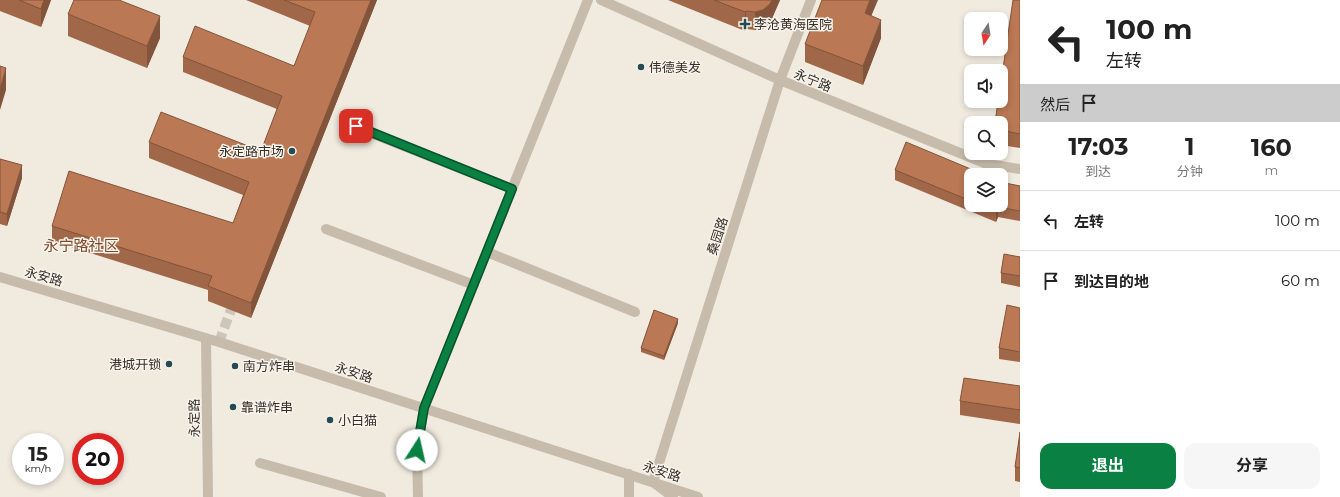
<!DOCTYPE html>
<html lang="zh">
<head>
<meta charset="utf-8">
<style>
  body { margin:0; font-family:Montserrat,"Noto Sans SC",sans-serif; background:#f6f6f6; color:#222; height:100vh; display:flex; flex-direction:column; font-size:15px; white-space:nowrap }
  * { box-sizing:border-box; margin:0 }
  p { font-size:13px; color:#767676 }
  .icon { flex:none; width:22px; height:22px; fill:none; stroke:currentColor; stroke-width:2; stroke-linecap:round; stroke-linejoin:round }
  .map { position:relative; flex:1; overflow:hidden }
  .panel { display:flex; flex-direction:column; background:#fff; width:320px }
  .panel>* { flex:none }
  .hud { background:#fff; color:#222; overflow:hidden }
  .needle { width:26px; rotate:192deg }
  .buttons { position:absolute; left:964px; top:12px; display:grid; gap:8px }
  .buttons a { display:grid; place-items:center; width:44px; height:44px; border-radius:8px; background:#fff; box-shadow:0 2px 6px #0003; font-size:20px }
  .speed { position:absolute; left:12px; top:433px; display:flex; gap:8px; font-size:20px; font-weight:700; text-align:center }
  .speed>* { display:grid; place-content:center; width:52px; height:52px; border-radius:50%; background:#fff; box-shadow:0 2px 6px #0003; line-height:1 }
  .speed small { font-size:10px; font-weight:400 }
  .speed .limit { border:6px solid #d22; background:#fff; color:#111 }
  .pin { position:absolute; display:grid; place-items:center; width:34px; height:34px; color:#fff; margin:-17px; border-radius:8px; box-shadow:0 2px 6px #0006 }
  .me { position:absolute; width:44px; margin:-22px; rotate:10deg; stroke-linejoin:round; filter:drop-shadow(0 0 3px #0008) }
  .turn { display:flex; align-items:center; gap:14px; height:84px; padding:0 20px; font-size:18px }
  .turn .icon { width:52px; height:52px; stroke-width:2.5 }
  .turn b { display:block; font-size:28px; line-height:34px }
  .then { display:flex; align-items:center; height:38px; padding:0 20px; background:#0003; gap:8px; font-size:15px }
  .eta { display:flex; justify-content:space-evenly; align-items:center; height:68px; text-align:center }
  .eta b { font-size:24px; font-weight:700; line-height:28px }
  .action { display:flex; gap:8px; margin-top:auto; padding:8px 20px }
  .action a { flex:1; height:46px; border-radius:12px; background:#0b8043; color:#fff; font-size:16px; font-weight:700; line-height:46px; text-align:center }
  .action a+a { background:#f6f6f6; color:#222 }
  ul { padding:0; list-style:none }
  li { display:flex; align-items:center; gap:12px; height:60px; padding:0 20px; border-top:1px solid #e0e0e0 }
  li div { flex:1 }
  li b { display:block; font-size:15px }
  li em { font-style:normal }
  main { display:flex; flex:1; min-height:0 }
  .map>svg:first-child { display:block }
</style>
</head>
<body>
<main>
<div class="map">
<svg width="1020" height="497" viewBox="0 0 1020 497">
  <rect width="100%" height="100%" fill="#f0eadf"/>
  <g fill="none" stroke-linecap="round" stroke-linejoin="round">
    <path stroke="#cbc5bb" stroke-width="10" stroke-dasharray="10 5" stroke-linecap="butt" d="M219 342 235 299"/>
    <path stroke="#c7bcac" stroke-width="10" d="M601 0 780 80 987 164 1020 169
      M356 127 512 189
      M326 229 474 285
      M487 252 635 312
      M0 277 219 342 698 497
      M206 338 208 497
      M260 463 381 497
      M418 497 417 450 424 408 588 0
      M629 497V474
      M673 497 653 482 780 80 811 0"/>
  </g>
  <path fill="#a06748" d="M0 0H51L41 27 0 11Z
    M246 0H377L251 318 208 301V290L52 241V226L233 223 243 195 149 158V142L261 151 277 109 183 72V57L294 66 310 26Z
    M668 0H780L770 23 763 29 755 30 746 29 745 31Z
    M1020 0V148L1001 145V123Z
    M68 14 160 38 147 68 68 36Z
    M881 38 863 85 805 62V44Z
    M0 159 22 178 7 226 0 224Z
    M895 170 971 175V205H1001L1005 183 1020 186V221L998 217 996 222 895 180Z
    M1020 257V287L1001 283V273Z
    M1020 308V362L999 359V348Z
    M678 323 664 360 641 352V348Z
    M1020 386V424L960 415V401Z
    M1020 432V482L1015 481V467Z"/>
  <path fill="#82543b" d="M44 0H51L41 27V9Z
    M371 0H377L251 318V303Z
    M772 0H780L770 23 763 29 755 30V12Z
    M870 0H878L865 31V13Z
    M746 11V29L745 31V12Z
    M160 16V38L147 68V46Z
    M881 20V38L863 85V66Z
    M6 68V90L0 110V89Z
    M22 165V178L7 226V214Z
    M998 207V217L996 222V211Z
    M678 319V323L664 360V356Z"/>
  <path fill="#ba7854" stroke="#82543b" d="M19 0H44L41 9Z
    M74 0H119L160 16 147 46 68 14Z
    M284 0H371L251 303 208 286 212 276 52 226 69 171 233 223 249 182 149 142 161 112 261 151 282 96 183 57 195 26 294 66 315 12Z
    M714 0H772L770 4 763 10 755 12 746 11 745 12Z
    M822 0H870L865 13 881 20 863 66 805 44Z
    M1013 0H1020V134L1001 130V123H995L998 101H1001V82Z
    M0 66 6 68 0 89Z
    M906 142 985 175H971V201L895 170Z
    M0 159 22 165 7 214 0 212Z
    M1001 182 1005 183 1020 186V211L998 207 996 211 981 205H1001Z
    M1004 254 1020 257V276L1001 273Z
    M1007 305 1020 308V352L999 348Z
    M654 310 678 319 664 356 641 348Z
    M964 378 1020 386V410L960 401Z
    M1020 432V468L1015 467Z"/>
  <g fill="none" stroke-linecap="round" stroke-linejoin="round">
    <defs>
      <path id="route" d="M356 126 512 189 424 408 417 450"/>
    </defs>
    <use href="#route" stroke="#07532c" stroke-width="10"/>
    <use href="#route" stroke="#0b8043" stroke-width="7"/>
  </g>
  <g fill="#244b54" stroke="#f8f4eb" stroke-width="1.5">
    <path d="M743 18h4v4h4v4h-4v4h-4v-4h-4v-4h4z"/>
    <circle cx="641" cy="67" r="4"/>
    <circle cx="292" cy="151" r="4"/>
    <circle cx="169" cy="364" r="4"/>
    <circle cx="235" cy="366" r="4"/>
    <circle cx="233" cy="407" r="4"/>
    <circle cx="330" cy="420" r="4"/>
  </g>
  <g text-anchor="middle" stroke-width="3" stroke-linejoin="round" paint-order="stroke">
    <g font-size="13" fill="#362f2a" stroke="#f8f4eb" text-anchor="start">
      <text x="754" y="29">李沧黄海医院</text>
      <text x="649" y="72">伟德美发</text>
      <text x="284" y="156" text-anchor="end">永定路市场</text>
      <text x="161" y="369" text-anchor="end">港城开锁</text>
      <text x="243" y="371">南方炸串</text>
      <text x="241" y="412">靠谱炸串</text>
      <text x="338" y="425">小白猫</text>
    </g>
    <g font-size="13" fill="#362f2a" stroke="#f8f4eb">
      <text transform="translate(813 80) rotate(22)" y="5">永宁路</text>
      <text transform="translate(717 236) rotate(-72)" y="5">桑园路</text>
      <text transform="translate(44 276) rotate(16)" y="5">永安路</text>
      <text transform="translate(354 372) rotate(18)" y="5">永安路</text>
      <text transform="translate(194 418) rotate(-91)" y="5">永定路</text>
      <text transform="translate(662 471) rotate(18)" y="5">永安路</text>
    </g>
    <g font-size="15" fill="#7d482b" stroke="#f8f4eb">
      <text x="81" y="251">永宁路社区</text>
    </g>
  </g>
</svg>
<div class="buttons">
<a><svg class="needle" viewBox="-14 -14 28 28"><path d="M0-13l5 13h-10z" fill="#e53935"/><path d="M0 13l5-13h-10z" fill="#767676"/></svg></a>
<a><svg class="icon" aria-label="sound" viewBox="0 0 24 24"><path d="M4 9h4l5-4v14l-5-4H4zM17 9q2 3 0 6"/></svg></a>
<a><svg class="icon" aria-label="search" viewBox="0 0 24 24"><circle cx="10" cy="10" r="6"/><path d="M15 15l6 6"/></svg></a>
<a><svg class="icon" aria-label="layers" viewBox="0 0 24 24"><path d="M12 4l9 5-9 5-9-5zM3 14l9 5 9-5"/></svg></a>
</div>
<div class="speed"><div>15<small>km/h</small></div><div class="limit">20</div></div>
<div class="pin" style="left:356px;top:126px;background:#d93025"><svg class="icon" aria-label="arrive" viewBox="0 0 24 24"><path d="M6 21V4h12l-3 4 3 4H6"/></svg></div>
<svg class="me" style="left:417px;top:450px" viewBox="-20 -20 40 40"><circle r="19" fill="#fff"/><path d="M0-13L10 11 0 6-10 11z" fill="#0b8043"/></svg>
</div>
<section class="panel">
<div class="hud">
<div class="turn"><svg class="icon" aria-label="left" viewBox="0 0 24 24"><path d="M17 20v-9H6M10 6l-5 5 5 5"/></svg><div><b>100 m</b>左转</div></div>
<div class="then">然后<svg class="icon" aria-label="arrive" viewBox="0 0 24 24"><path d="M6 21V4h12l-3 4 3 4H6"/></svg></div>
</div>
<div class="eta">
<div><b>17:03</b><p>到达</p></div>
<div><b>1</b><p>分钟</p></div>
<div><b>160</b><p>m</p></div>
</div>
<ul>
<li><svg class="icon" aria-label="left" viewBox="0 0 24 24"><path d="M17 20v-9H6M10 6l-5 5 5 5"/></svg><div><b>左转</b></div><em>100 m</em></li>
<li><svg class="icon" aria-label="arrive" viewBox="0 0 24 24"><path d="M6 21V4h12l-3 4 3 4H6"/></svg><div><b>到达目的地</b></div><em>60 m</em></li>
</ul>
<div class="action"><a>退出</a><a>分享</a></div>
</section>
</main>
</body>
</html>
